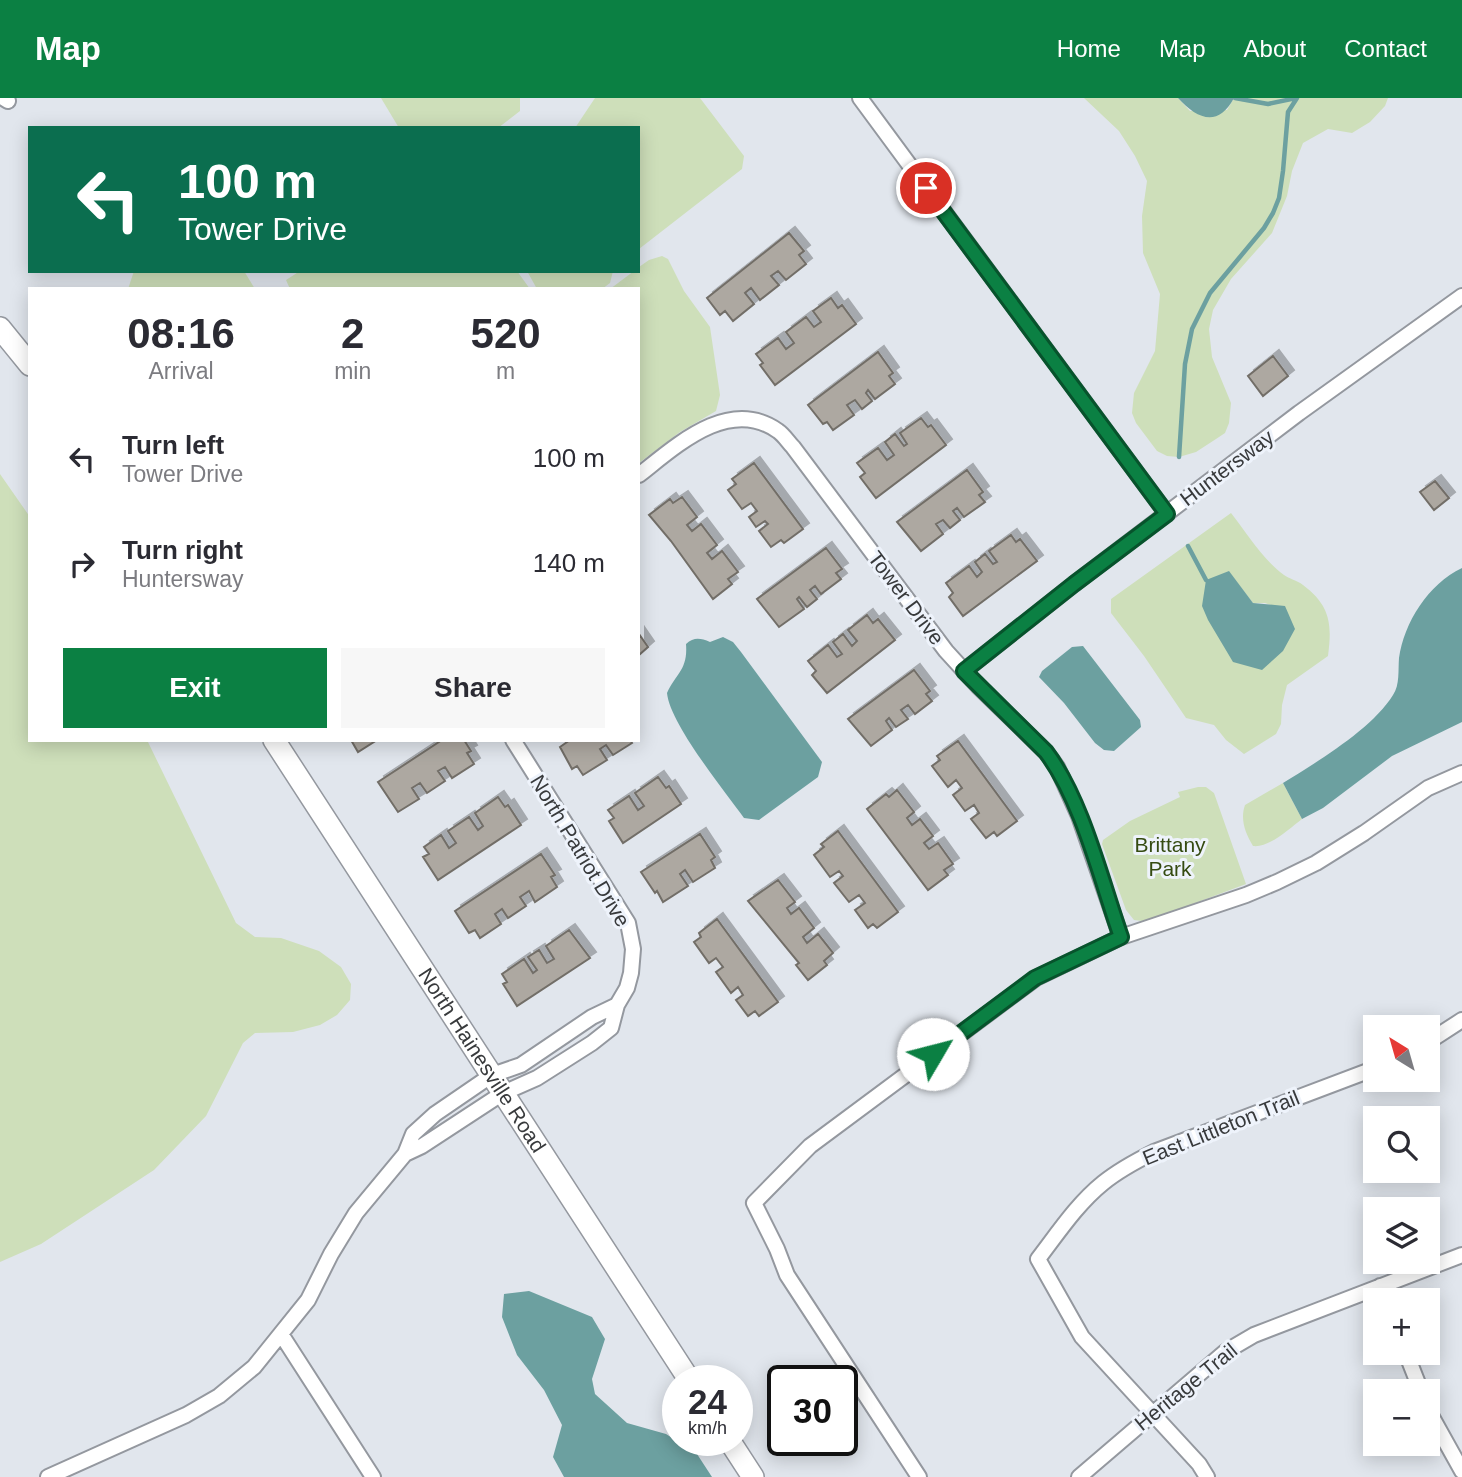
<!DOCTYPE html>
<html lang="en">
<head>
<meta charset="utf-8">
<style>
  body { margin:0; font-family:Arial,sans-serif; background:#f7f7f7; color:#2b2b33; height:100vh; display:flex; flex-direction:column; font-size:26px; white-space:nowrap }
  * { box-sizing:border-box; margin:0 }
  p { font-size:23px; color:#7c7c81 }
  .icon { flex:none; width:38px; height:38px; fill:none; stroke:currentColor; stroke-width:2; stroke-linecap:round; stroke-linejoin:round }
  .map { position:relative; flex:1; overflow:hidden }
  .panel { position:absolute; left:28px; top:189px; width:612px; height:455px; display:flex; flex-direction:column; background:#fff; border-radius:0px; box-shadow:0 4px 18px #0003 }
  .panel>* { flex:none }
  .guide { position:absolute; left:28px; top:28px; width:612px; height:147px; border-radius:0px; box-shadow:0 4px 18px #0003; background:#0b6e4f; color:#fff; overflow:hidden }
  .needle { width:46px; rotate:323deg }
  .buttons { position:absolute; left:1363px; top:917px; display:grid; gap:14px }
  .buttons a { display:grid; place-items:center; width:77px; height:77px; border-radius:0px; background:#fff; box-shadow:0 4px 18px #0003; font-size:35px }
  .speed { position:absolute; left:662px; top:1267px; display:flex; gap:14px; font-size:35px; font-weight:700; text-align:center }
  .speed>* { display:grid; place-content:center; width:91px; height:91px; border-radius:50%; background:#fff; box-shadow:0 4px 18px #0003; line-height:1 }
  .speed small { font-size:18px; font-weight:400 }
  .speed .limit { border:4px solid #111; border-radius:10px; background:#fff; color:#111 }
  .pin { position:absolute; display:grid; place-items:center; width:60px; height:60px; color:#fff; margin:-30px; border:4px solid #fff; border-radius:50%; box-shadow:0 2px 7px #0007 }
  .me { position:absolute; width:77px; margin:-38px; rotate:53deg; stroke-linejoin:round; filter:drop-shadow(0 0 5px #0008) }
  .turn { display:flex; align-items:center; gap:24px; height:147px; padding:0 35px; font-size:32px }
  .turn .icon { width:91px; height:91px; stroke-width:2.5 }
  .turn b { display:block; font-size:49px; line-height:60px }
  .eta { display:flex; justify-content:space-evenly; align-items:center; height:119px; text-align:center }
  .eta b { font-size:42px; font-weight:700; line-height:49px }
  .primary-button { display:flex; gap:14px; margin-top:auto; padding:14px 35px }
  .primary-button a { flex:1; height:80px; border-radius:0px; background:#0b8043; color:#fff; font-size:28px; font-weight:700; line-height:80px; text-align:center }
  .primary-button a+a { background:#f7f7f7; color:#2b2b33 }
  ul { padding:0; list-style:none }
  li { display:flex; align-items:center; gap:21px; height:105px; padding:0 35px }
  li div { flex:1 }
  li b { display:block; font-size:26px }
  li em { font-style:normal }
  header { display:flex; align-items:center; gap:42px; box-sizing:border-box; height:98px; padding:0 35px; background:#0b8043; color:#fff }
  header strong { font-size:33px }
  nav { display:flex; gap:38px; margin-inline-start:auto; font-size:24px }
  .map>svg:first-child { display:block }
</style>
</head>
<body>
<header>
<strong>Map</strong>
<nav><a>Home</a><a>Map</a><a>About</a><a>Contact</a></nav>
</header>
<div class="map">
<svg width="1462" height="1379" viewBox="0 0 1462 1379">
  <defs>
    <filter id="shadow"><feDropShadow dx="6" dy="-6" stdDeviation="0" flood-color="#0004"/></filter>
  </defs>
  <rect width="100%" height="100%" fill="#e1e6ed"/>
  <path fill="#cedfba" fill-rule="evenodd" d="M381 0H520V13L498 30H399Z
    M595 0H700L744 58 742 71 639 151V30H575Z
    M1084 0H1178L1190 13 1227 12 1234 0H1388L1385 8 1370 24 1352 35 1328 31 1303 45 1292 73 1287 98 1272 135 1231 181 1213 212 1209 231 1212 259 1231 305 1229 325 1225 335 1216 341 1196 354 1179 359 1167 358 1157 353 1136 325 1132 315 1134 295 1155 253 1160 196 1143 155 1142 118 1147 83 1135 58 1119 33Z
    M662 158 668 161 684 193 710 229 720 297 716 313 680 334 639 365V191H610L634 173H639V169L649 162Z
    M134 173H244L255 191H128Z
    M300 173H517L530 191H290L286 182Z
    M527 173H613L610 185 602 191H537Z
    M0 376 30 419V642H147L236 825 255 839 281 840 319 853 341 869 351 886 350 902 337 917 320 927 293 934 255 935 243 945 206 1018 154 1072 41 1146 0 1164Z
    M1231 415C1247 435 1263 462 1284 477 1289 481 1297 482 1303 487 1331 508 1332 527 1328 558L1287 587 1282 607 1281 626 1276 636 1244 656 1226 642 1214 627 1186 620 1144 558 1111 515V501ZM1228 473 1253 505H1265L1276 509 1262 572Z
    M1283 685 1302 721C1289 731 1269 750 1253 748 1245 735 1240 721 1245 707Z
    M1198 689H1206L1214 695 1246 786 1158 819 1142 823 1134 822 1126 812 1102 746 1103 742 1130 723 1180 699 1178 694Z"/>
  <path fill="#6ca0a0" d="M1178 0H1234C1218 30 1197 21 1178 0Z
    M1462 470V624L1392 658 1323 710 1302 721 1283 685C1317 664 1372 631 1393 597 1400 587 1398 572 1399 560 1404 525 1428 486 1462 470Z
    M1229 473 1253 505 1285 508 1295 531 1283 553 1262 572 1233 564 1208 522 1202 508 1206 482Z
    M723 539 733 544 741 554 822 664 818 679 759 722 744 720C724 692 670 626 667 595 676 575 688 572 686 546 694 539 700 540 710 544Z
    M1083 548 1140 622 1141 629 1114 653 1104 652 1095 645 1064 605 1039 579 1042 573 1072 549Z
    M529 1193 592 1219 605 1241 592 1281 595 1296 627 1325 666 1336 697 1356 712 1379H564L553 1359 562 1327 544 1292 517 1257 502 1219 504 1196Z"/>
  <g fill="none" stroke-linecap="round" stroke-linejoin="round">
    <path stroke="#6ca0a0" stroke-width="4.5" d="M1235 0 1268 6 1296 0
      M1179 359 1185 266 1192 231 1210 195 1264 130 1273 115 1279 100 1283 73 1288 14 1297 0
      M1188 448 1206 482"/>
  </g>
  <path fill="#ada8a1" stroke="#726e67" stroke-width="2" filter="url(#shadow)" d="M789 135 804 153 799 157 806 166 786 182 778 173 771 178 779 187 760 202 751 190 745 195 754 206 733 223 725 213 720 217 707 200Z
    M831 200 838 210 842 207 856 226 775 287 760 267 763 265 756 256 778 240 786 251 794 245 786 234 806 219 814 229 821 224 813 213Z
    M878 254 893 275 889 278 895 286 875 301 868 292 866 295 872 303 862 311 855 302 847 307 854 317 833 332 827 324 823 326 808 307Z
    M1273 258 1288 278 1263 298 1248 278Z
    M921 320 928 329 931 327 946 347 876 400 860 379 865 375 857 365 878 350 887 362 894 357 885 344 895 336 904 348 907 346 900 335Z
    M754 365 803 431 784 445 781 442 771 449 759 433 768 426 765 423 756 429 749 419 757 413 751 405 742 411 728 392 736 386 732 381Z
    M967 372 983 394 979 397 985 404 964 419 957 410 953 413 960 422 950 430 943 422 936 426 943 436 921 453 897 424Z
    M1435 383 1449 400 1434 412 1420 394Z
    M682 399 697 419 687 427 692 433 701 426 717 447 707 455 712 461 722 453 738 474 728 481 732 486 713 501 671 443 649 417 670 401 673 405Z
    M1011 437 1016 444 1020 441 1037 463 963 518 949 499 953 495 946 485 969 468 977 479 982 474 975 464 985 456 993 466 997 464 989 453Z
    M826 450 842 471 836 475 841 481 821 496 815 488 810 492 817 501 807 509 799 499 797 501 804 511 779 529 757 501Z
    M867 517 873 525 878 521 895 542 827 595 812 577 816 573 808 563 828 547 837 559 842 556 833 544 843 536 852 548 857 543 848 532Z
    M639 536 648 549 639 557Z
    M914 572 930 593 926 596 932 603 915 616 908 607 901 612 908 621 896 629 889 620 886 623 892 632 871 648 848 621Z
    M351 642H377L358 654Z
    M442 642H464L471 653 467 655 474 666 452 680 445 669 438 673 445 683 427 695 420 685 412 690 419 701 398 714 378 684Z
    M570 642H630L632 645 613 657 606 647 600 651 607 662 583 677 577 668 572 671 560 649Z
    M958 643 1017 723 997 738 994 734 986 740 971 721 979 715 974 707 965 713 953 697 962 690 956 682 948 689 932 668 940 662 937 658Z
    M658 679 666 690 669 688 681 706 623 745 609 723 614 720 608 712 629 698 638 712 644 708 635 695Z
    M897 692 914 714 907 720 912 727 920 721 933 738 924 745 929 751 938 745 953 766 944 772 948 777 928 792 867 711 886 696 889 699Z
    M498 699 505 709 508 707 521 727 438 782 423 759 429 756 424 749 441 737 449 750 456 745 448 733 469 719 478 732 483 728 475 715Z
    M838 733 898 814 877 830 873 826 868 830 855 812 865 805 859 797 849 804 834 785 843 778 839 773 830 779 814 757 824 749 821 746Z
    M700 736 715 759 711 762 715 770 693 784 685 772 680 776 688 788 663 804 657 793 655 795 641 774Z
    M541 756 555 777 551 779 557 789 535 804 529 793 520 799 526 808 508 820 502 811 495 816 501 826 480 840 475 832 469 835 455 813Z
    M778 782 795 804 787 810 791 816 799 810 814 830 803 839 807 845 818 836 833 855 824 863 827 867 808 882 796 867 799 865 748 803Z
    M717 821 778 904 759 918 755 913 748 918 736 902 743 897 738 889 731 895 716 874 723 869 716 860 709 865 694 844 701 839 699 835Z
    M569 832 590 860 517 908 503 886 507 884 502 876 524 861 533 875 537 872 528 859 539 852 547 865 554 861 546 848Z"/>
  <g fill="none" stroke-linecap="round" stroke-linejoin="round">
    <defs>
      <path id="street" d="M3 0 8 3
        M860 0 1167 416
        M639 377C676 348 729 298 778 333 784 337 788 344 793 349L946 553 978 588 1046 654 1057 669 1079 718 1121 839
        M964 573 1074 486 1299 315 1462 198
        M1428 944 1462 922
        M405 1056 422 1048 503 995 537 980 592 945 611 930 617 907 627 890 631 875 633 851 628 825 513 642
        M1380 1188 1385 1202
        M281 1236 373 1379
        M1406 1255 1421 1293
        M1428 1312 1462 1373
        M48 1379 186 1317 219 1298 254 1269 308 1202 331 1156 356 1115 405 1056 413 1036 435 1016 492 977 521 967 592 919 617 907
        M919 1379 787 1177 777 1151 754 1105 810 1048 1036 880 1121 839 1246 797 1277 784 1316 765 1364 735 1428 690 1462 675
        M1079 1379 1225 1254 1254 1237 1462 1157
        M1207 1379 1199 1366 1082 1239 1038 1161C1058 1135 1077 1106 1103 1085 1119 1072 1136 1063 1154 1054L1376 970"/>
      <g id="secondary">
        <path d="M0 230 30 267"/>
        <path id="s1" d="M274 642 690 1283"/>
        <path d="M729 1342 753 1379"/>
      </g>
    </defs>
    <use href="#street" stroke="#94989f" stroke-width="18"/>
    <use href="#secondary" stroke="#94989f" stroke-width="24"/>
    <use href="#street" stroke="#fff" stroke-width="14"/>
    <use href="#secondary" stroke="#fff" stroke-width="21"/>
  </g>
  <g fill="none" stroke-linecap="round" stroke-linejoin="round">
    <defs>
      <path id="route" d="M926 90 1167 416 1074 486 964 573 1046 654C1082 702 1101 782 1121 839L1035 880 933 956"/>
    </defs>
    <use href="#route" stroke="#07532c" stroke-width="18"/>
    <use href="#route" stroke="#0b8043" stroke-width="12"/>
  </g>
  <g text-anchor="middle" stroke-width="6" stroke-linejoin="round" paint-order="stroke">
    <g font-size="21" fill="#383a3c" stroke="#eef3fb">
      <text transform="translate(1227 370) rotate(-37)" y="7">Huntersway</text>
      <text transform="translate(906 500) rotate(53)" y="7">Tower Drive</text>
      <text transform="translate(580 753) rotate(59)" y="7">North Patriot Drive</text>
      <text dy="7" stroke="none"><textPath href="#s1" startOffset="382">North Hainesville Road</textPath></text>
      <text transform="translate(1221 1030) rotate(-22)" y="7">East Littleton Trail</text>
      <text transform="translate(1186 1289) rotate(-39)" y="7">Heritage Trail</text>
    </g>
    <g font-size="21" fill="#354b11" stroke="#eef3fb">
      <text x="1170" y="754">Brittany<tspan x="1170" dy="24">Park</tspan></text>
    </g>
  </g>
</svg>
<div class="buttons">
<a><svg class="needle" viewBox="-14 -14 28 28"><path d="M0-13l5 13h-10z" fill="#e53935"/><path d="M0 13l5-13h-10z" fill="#7c7c81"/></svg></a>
<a><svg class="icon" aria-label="search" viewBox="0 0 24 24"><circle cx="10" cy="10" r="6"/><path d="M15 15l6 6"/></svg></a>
<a><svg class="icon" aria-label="layers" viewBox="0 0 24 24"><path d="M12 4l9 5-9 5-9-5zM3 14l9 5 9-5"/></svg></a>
<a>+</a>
<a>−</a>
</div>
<div class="speed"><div>24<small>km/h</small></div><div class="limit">30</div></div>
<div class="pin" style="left:926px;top:90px;background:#d93025"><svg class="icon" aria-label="arrive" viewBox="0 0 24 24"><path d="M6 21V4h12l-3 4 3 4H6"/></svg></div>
<svg class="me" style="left:933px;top:956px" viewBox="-20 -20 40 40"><circle r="19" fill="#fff"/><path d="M0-13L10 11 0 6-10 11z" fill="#0b8043"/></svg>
<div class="guide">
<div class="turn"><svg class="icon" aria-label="left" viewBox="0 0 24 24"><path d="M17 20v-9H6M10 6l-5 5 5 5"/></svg><div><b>100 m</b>Tower Drive</div></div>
</div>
<section class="panel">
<div class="eta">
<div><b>08:16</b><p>Arrival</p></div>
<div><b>2</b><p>min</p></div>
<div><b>520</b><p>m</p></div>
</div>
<ul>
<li><svg class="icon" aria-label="left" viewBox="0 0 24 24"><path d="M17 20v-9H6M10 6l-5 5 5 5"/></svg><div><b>Turn left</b><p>Tower Drive</p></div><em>100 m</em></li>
<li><svg class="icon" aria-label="right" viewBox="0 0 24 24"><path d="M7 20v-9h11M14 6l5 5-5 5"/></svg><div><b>Turn right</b><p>Huntersway</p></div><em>140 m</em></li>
</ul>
<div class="primary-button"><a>Exit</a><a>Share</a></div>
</section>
</div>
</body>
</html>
